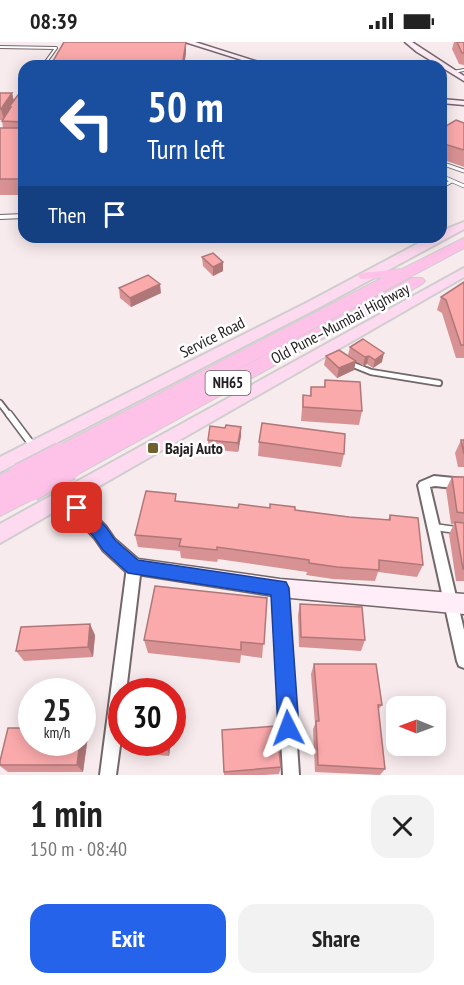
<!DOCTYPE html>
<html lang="en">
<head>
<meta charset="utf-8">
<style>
  body { margin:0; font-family:"PT Sans Narrow",sans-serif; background:#f2f2f2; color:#222; height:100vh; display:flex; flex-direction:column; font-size:22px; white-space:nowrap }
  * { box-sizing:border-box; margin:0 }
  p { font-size:20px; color:#767676 }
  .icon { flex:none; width:33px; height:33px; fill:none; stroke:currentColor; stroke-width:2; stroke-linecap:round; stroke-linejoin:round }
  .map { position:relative; height:733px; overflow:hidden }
  .drawer { display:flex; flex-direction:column; background:#fff; flex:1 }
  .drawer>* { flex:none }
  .top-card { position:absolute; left:18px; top:18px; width:429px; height:183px; border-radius:18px; box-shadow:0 3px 15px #0003; background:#1a4fa0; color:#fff; overflow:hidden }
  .needle { width:39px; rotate:271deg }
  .controls { position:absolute; left:386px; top:654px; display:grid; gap:12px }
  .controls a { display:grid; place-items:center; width:60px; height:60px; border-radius:12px; background:#fff; box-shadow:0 3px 15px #0003; font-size:30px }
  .speed { position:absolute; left:18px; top:636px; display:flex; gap:12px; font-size:30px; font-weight:700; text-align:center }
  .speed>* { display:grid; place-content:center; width:78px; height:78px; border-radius:50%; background:#fff; box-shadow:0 3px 15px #0003; line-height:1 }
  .speed small { font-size:15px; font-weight:400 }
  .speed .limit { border:9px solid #d22; background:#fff; color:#111 }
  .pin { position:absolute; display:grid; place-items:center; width:51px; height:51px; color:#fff; margin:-26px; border-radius:12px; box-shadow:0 3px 9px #0006 }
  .me { position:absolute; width:66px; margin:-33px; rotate:357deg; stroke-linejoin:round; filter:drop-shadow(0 0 4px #0008) }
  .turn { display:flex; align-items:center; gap:21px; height:126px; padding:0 30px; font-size:27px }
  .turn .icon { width:78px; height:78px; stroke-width:2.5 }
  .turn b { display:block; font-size:42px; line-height:51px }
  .then { display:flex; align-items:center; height:57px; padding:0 30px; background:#0003; gap:12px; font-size:22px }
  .round { display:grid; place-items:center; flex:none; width:63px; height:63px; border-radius:18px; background:#f2f2f2 }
  .summary { display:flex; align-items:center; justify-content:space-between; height:102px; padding:0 30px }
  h1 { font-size:36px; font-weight:700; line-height:45px }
  .primary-button { display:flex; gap:12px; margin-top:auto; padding:12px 30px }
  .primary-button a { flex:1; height:69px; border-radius:18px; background:#2563eb; color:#fff; font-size:24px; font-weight:700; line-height:69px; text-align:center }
  .primary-button a+a { background:#f2f2f2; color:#222 }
  .status { display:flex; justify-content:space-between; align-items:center; height:42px; padding:0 30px; background:#fff; direction:ltr }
  .status svg { height:16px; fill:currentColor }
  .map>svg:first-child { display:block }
</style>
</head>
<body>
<div class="status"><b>08:39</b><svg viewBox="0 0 49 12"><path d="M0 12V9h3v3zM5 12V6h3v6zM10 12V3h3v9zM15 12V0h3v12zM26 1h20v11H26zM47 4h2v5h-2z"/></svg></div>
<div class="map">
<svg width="464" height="733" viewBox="0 0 464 733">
  <rect width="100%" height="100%" fill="#f8ebee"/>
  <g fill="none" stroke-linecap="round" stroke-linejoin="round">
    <defs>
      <path id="lane-far4" d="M0 5 56 6
        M43 24 56 6
        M453 30 464 28"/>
      <path id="lane-far3" d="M441 121 464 129
        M441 134 464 144
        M441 145 452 139"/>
      <path id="lane-far2" d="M0 175 24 174"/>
      <path id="lane-far1" d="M351 322 371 330 439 341
        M0 361 10 374"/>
      <path id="lane" d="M9 372 33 404
        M434 485 464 489"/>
      <path id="street" d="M434 434 464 437V447L435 444 430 445 464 588V626L459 624 457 619 418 443 420 440Z
        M134 519 139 521 141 525 126 650H122V689L116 733H100L127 525 129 521Z
        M280 540 285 541 287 546 299 733H283L273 546 275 541Z"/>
      <path id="secondary" d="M185 0H195L271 24H261Z
        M405 0H412L464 34V39L417 10Z
        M441 57 464 59V63L441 61Z
        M35 399 41 401 72 450 106 484 115 497 138 517 280 537 464 552V572L280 555 127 531 103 509 94 496 60 460 27 405 29 401Z"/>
      <path id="primary" d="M464 180V187L320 265 0 430V415L310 259 430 195H441V189Z
        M464 226V235L0 501V482Z"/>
      <path id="highway" d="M464 196V206L190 353 412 236H422L425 239 422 242 78 432 70 435 62 432 59 426 63 419 54 418 51 412 54 406 382 236 361 237 358 234 361 231 402 227Z
        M20 424 28 427 31 433 24 441 31 439 39 442 42 448 39 454 0 474V433Z"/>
    </defs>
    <use href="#lane-far4" stroke="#72676a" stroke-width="4"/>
    <use href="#lane-far3" stroke="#72676a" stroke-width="4.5"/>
    <use href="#lane-far2" stroke="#72676a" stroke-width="6"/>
    <use href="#lane-far1" stroke="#72676a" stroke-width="8"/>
    <use href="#lane" stroke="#72676a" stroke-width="9"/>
    <use href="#street" stroke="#72676a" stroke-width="4"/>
    <use href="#secondary" stroke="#72676a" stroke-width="3"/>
    <use href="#primary" stroke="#cfcece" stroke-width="4"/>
    <use href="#highway" stroke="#cfcece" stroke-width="2"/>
    <use href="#lane-far4" stroke="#fff" stroke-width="2"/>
    <use href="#lane-far3" stroke="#fff" stroke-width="3"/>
    <use href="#lane-far2" stroke="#fff" stroke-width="4"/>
    <use href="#lane-far1" stroke="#fff" stroke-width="4.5"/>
    <use href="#lane" stroke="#fff" stroke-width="6"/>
    <use href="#street" fill="#fff" fill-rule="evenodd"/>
    <use href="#secondary" fill="#ffedf8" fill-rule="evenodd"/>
    <use href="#primary" fill="#fedaf1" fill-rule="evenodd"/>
    <use href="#highway" fill="#fec2e8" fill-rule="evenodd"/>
    <defs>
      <path id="highway-bridge" d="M20 433 61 412
        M31 448 70 426"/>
    </defs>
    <use href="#highway-bridge" stroke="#cfcece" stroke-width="25" stroke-linecap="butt"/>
    <use href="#highway-bridge" stroke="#fec2e8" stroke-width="22"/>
  </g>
  <path fill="#d89294" d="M454 0H464V23L459 22 452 7Z
    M24 45V160H23L21 153H0V86H3L2 79V78H0V51H12L14 58Z
    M464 81V125L441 117V87Z
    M202 215 223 220V229L213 234 203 224Z
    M464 240V316H456L442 271 437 268 441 255Z
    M119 246 161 251 131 265 120 256Z
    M350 305 382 320 373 326 367 322 363 324 348 313Z
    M326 314 354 328 337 336 324 323Z
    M325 338 362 369 359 383 301 379 303 353H310L311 345H324Z
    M225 386 241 394 238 410 208 407V398Z
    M461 398H464V425H458L455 411Z
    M259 400 344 412 341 425 258 414Z
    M452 435H464V539H456L449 492 454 482H451L446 447Z
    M177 459 238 466 295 468 349 475 388 478 390 473 423 523 417 535 378 530 375 539 333 537 306 533 307 530 218 517 217 520 181 516 180 509 138 505 135 493Z
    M267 556 262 616 241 613 240 621 148 611 144 598Z
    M300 562 365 598 361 609 299 605 298 573Z
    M95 593 93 615 24 619 16 609Z
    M314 622 382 663 378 668 385 727 380 733 315 730 313 687 315 682 311 632Z
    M222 688 281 725 279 732 265 733H224Z
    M88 694 83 730H8L0 724V719Z
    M130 700H171L169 714 132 711 129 706Z"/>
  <path fill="#b07778" d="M186 0V12L184 24H182Z
    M12 51 14 62 11 65H9L10 69 4 78 1 67Z
    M223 220V229L213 234V225Z
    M160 242 161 251 131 265 130 256Z
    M384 311 382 320 373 326 375 318Z
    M369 314 367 322 363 324 365 315Z
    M356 319 354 328 337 336 339 326Z
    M241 385V394L238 410V401Z
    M90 582 95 593 93 615 88 605Z
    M83 685 88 694 83 730 77 723 80 700H82Z
    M169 700H171L169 714 168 708Z"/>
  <path fill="#fbaaac" stroke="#b07778" stroke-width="1.5" d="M64 0H186L182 24H50Z
    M457 0H464V11H462Z
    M24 45V144H19L22 137H0V86H23L22 80 2 79 11 65H9Z
    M0 51H12L1 67H0Z
    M456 78 464 81V108L441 101V87Z
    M213 211 223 220 213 225 202 215Z
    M148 233 160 242 130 256 119 246Z
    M464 240V303H461L446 258 441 255Z
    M363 297 384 311 375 318 369 314 365 315 350 305Z
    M339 308 356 319 339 326 326 314Z
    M325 338 360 340 362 369 303 365V353L311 354V345H325Z
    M262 381 345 392 344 412 259 400Z
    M226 383 241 385 238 401 208 398 210 384 225 386Z
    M461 398H464V412Z
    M452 435H464V471L457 470Z
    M146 449 176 452 175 459 238 466 239 462 270 466V462L295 465V468L349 475 390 478V473L418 476 423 523 379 518V528L337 525 309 521V518L217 505V508L179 504 181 497 135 493Z
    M455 480 464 481V527H463Z
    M155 544 267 556 264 602 241 600V608L144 598Z
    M300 562 362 565 365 598 301 595Z
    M90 582 88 605 16 609 21 585Z
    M314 622H376L382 663H378L385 727 318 723 316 679H319Z
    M276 684 281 725 224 730 222 688Z
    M8 686H32V700H80L77 723H0V719Z
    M130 700H169L168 708 129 706Z"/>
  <path fill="#2563eb" stroke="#184099" stroke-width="1.5" d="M77 460 83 462 106 485 115 498 138 518 286 540 289 546 299 686 296 693 288 696 281 693 278 686 271 553 128 531 103 508 94 495 72 471 69 466 72 462Z"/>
  <rect fill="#70602e" stroke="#fff" stroke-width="2" x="147" y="400" width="12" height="12" rx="3"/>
  <g text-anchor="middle" stroke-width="5" stroke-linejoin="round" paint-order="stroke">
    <rect fill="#fff" stroke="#666364" stroke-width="1.5" x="205.5" y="329" width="45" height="24" rx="4.5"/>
    <g font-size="15" font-weight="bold" fill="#242021">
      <text x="228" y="346">NH65</text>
    </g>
    <g font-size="16" fill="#242021" stroke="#fff">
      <text transform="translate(340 281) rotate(-28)" y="6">Old Pune–Mumbai Highway</text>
      <text transform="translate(212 295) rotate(-27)" y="6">Service Road</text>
    </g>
    <g font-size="16" font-weight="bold" fill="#242021" stroke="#fff" text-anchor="start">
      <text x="165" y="412">Bajaj Auto</text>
    </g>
  </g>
</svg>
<div class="controls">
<a><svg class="needle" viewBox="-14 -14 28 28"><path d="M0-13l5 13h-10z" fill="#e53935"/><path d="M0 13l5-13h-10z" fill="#767676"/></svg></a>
</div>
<div class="speed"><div>25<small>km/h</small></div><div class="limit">30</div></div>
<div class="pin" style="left:77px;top:466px;background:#d93025"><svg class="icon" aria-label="arrive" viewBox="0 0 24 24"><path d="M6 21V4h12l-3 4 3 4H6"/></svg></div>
<svg class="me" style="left:288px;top:686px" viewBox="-20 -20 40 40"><path d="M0-17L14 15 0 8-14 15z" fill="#2563eb" stroke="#fff" stroke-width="4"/></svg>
<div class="top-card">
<div class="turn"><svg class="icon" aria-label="left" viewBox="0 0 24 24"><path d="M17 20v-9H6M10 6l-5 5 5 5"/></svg><div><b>50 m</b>Turn left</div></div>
<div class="then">Then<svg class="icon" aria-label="arrive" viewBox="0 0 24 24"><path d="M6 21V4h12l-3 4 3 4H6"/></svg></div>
</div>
</div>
<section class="drawer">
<div class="summary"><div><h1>1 min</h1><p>150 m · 08:40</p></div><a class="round"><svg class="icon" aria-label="close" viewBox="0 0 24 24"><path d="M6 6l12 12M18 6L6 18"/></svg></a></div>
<div class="primary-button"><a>Exit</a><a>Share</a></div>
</section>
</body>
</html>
